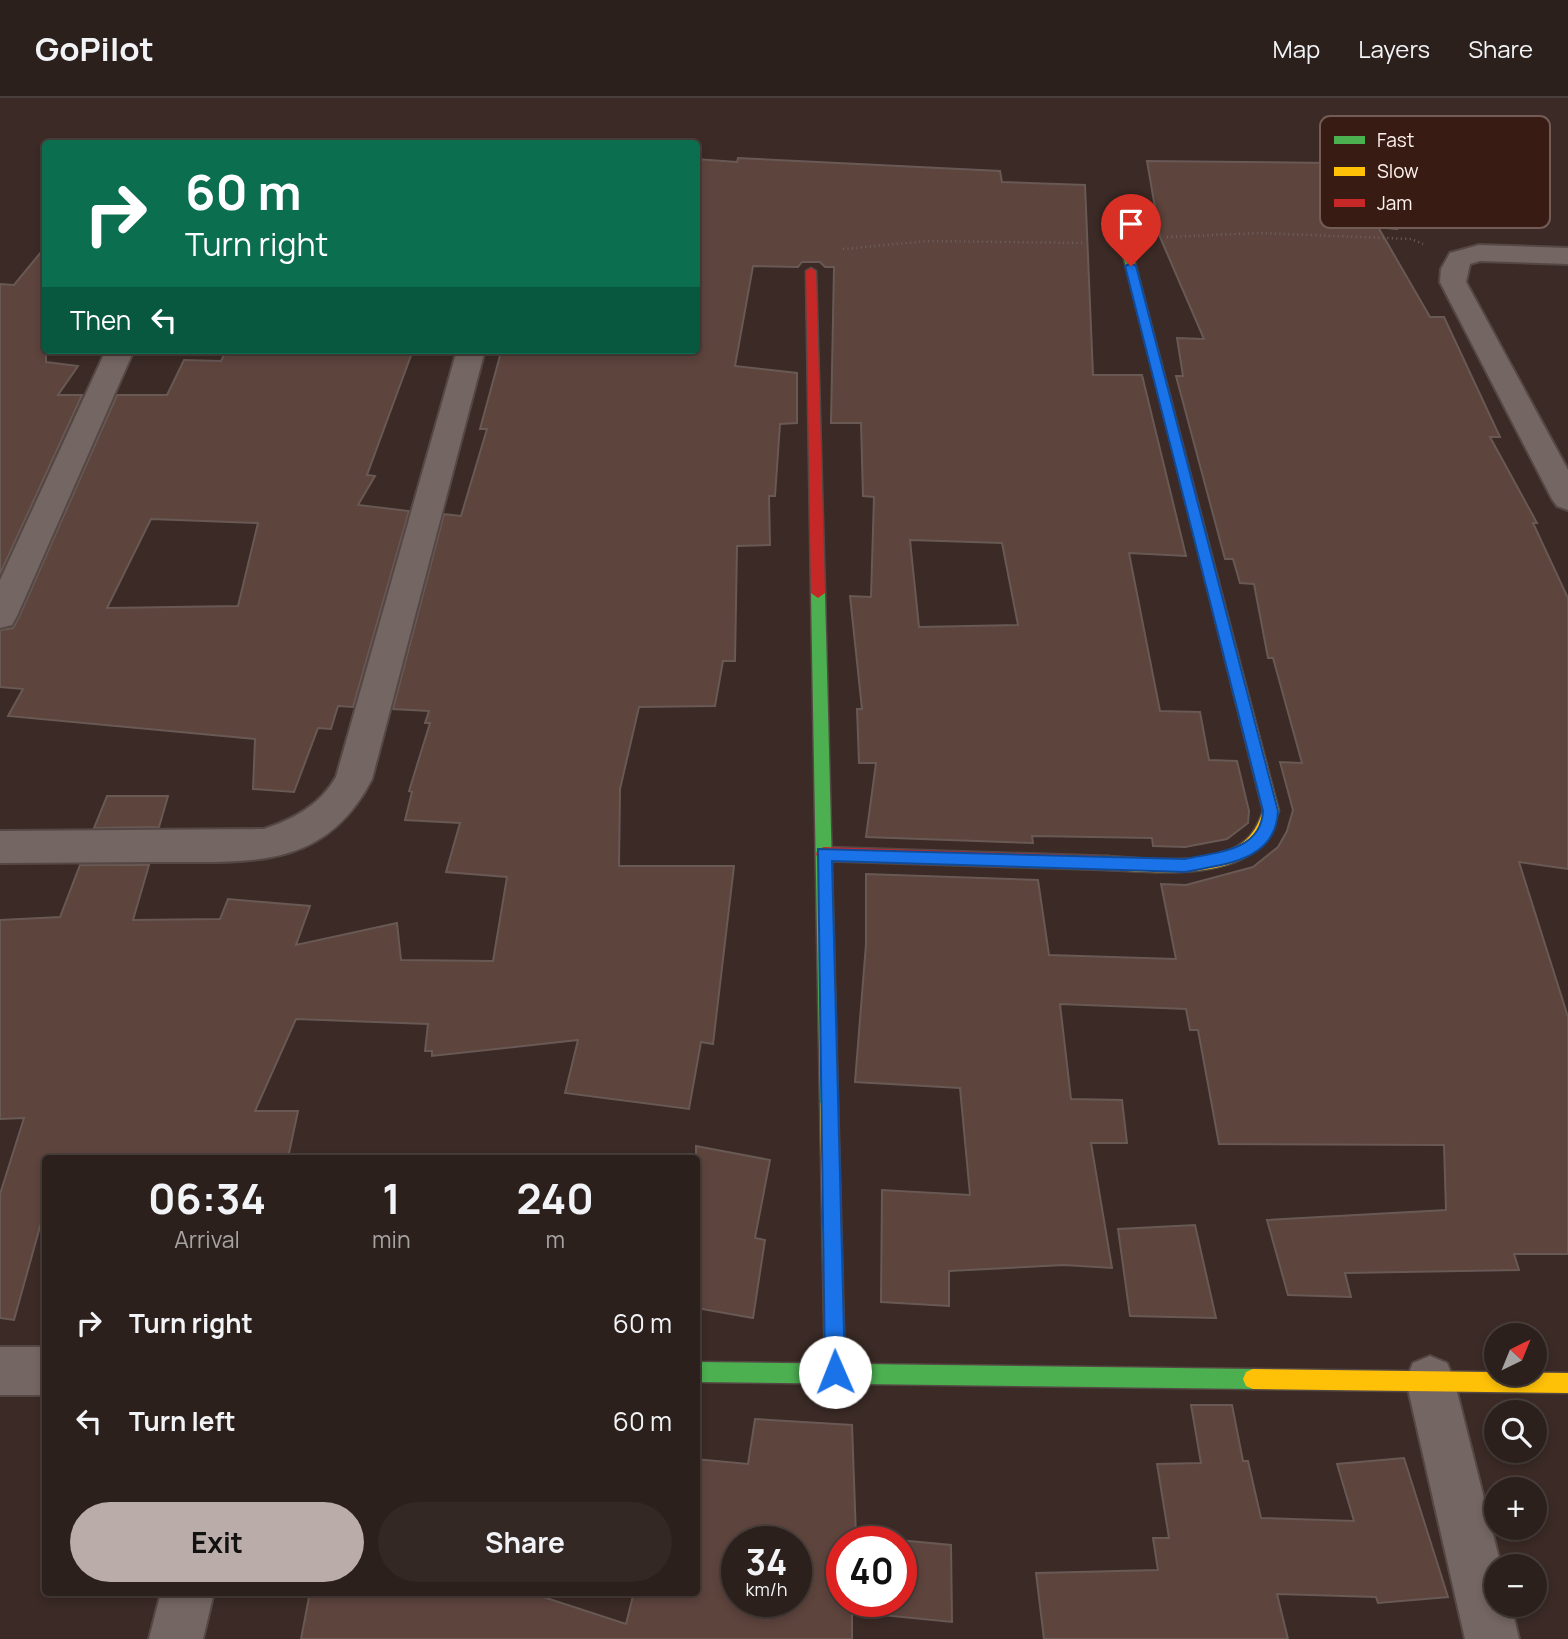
<!DOCTYPE html>
<html lang="en">
<head>
<meta charset="utf-8">
<style>
  body { margin:0; font-family:Manrope,sans-serif; background:#342825; color:#f1f3f6; height:100vh; display:flex; flex-direction:column; font-size:26px; white-space:nowrap }
  * { box-sizing:border-box; margin:0 }
  p { font-size:23px; color:#a6a3a3 }
  .icon { flex:none; width:38px; height:38px; fill:none; stroke:currentColor; stroke-width:2; stroke-linecap:round; stroke-linejoin:round }
  .map { position:relative; flex:1; overflow:hidden }
  .side { position:absolute; left:42px; top:1057px; width:658px; height:441px; display:flex; flex-direction:column; background:#2c201c; border-radius:7px; box-shadow:0 4px 10px #0003,0 0 0 2px #483e3b }
  .side>* { flex:none }
  .hud { position:absolute; left:42px; top:42px; width:658px; height:214px; border-radius:7px; box-shadow:0 4px 10px #0003,0 0 0 2px #483e3b; background:#0b6e4f; color:#fff; overflow:hidden }
  .needle { width:46px; rotate:43deg }
  .fabs { position:absolute; left:1484px; top:1225px; display:grid; gap:14px }
  .fabs a { display:grid; place-items:center; width:63px; height:63px; border-radius:50%; background:#2c201c; box-shadow:0 4px 10px #0003,0 0 0 2px #483e3b; font-size:35px }
  .speed { position:absolute; left:721px; top:1428px; display:flex; gap:14px; font-size:35px; font-weight:700; text-align:center }
  .speed>* { display:grid; place-content:center; width:91px; height:91px; border-radius:50%; background:#2c201c; box-shadow:0 4px 10px #0003,0 0 0 2px #483e3b; line-height:1 }
  .speed small { font-size:18px; font-weight:400 }
  .speed .limit { border:10px solid #d22; background:#fff; color:#111 }
  .pin { position:absolute; display:grid; place-items:center; width:60px; height:60px; color:#fff; margin:-72px -30px; border-radius:50% 50% 50% 0; rotate:-45deg; box-shadow:0 0 7px #0007 }
  .pin .icon { rotate:45deg }
  .me { position:absolute; width:77px; margin:-38px; rotate:359deg; stroke-linejoin:round; filter:drop-shadow(0 0 5px #0008) }
  .turn { display:flex; align-items:center; gap:24px; height:147px; padding:0 28px; font-size:32px }
  .turn .icon { width:91px; height:91px; stroke-width:2.5 }
  .turn b { display:block; font-size:49px; line-height:60px }
  .then { display:flex; align-items:center; height:66px; padding:0 28px; background:#0003; gap:14px; font-size:26px }
  .eta { display:flex; justify-content:space-evenly; align-items:center; height:119px; text-align:center }
  .eta b { font-size:42px; font-weight:700; line-height:49px }
  .cta { display:flex; gap:14px; margin-top:auto; padding:14px 28px }
  .cta a { flex:1; height:80px; border-radius:42px; background:#baaca8; color:#111; font-size:28px; font-weight:700; line-height:80px; text-align:center }
  .cta a+a { background:#342825; color:#f1f3f6 }
  ul { padding:0; list-style:none }
  li { display:flex; align-items:center; gap:21px; height:98px; padding:0 28px }
  li div { flex:1 }
  li b { display:block; font-size:26px }
  li em { font-style:normal }
  header { display:flex; align-items:center; gap:42px; box-sizing:border-box; height:98px; padding:0 35px; background:#2c201c; border-bottom:2px solid #483e3b }
  header strong { font-size:33px }
  nav { display:flex; gap:38px; margin-inline-start:auto; font-size:24px }
  .map>svg:first-child { display:block }
</style>
</head>
<body>
<header>
<strong>GoPilot</strong>
<nav><a>Map</a><a>Layers</a><a>Share</a></nav>
</header>
<div class="map">
<svg width="1568" height="1541" viewBox="0 0 1568 1541">
  <rect width="100%" height="100%" fill="#3b2a25"/>
  <path fill="#5d443d" stroke="#685955" stroke-width="2" fill-rule="evenodd" d="M738 60 1000 73 1002 84 1085 87 1093 277H1142L1186 458 1129 455 1160 613 1200 614 1209 662 1237 663 1249 713 1248 725 1227 741 1185 749 1153 748 1152 740 1032 738 1033 745 866 739 876 665H859L857 611H862L850 498 871 499 874 399 863 398 861 325H831L834 169H825L820 164H802L798 169 753 168 735 268 797 275V325L780 326 775 398H769L770 447 737 448 735 563H723L715 608 639 609 620 691 619 768H734L713 946 701 944 689 1011 565 995 578 942 432 958V953H425L428 926 296 921 255 1013H298L288 1060H46V1107L14 1222 0 1220V1096L24 1020 0 1021V822L60 819 80 767H149L133 822 220 821 228 801 310 808 296 847 397 825 401 862 493 863 507 779 446 774 460 725 405 722 412 694 409 693 430 625H425L429 613 393 611 444 416 461 418 487 331H480L501 254 696 252V61L737 64ZM910 442 1002 445 1018 527 919 529Z
    M1329 61 1437 66 1385 93 1397 131 1378 129 1430 219H1444L1500 339H1490L1537 425H1533L1568 500V771L1519 764 1568 919V1156H1514L1519 1172 1345 1175 1351 1199 1288 1197 1267 1122 1446 1112 1444 1047 1219 1046 1198 932H1190L1186 911 1060 906 1071 1001 1122 1002 1127 1045H1091L1112 1170 1064 1167 949 1173V1208L881 1204 882 1092 970 1097 960 990 855 984 866 846V776L1038 782 1049 857 1176 861 1161 786 1186 787 1253 769 1278 749 1287 733 1293 712 1280 664 1302 665 1273 560H1268L1254 486 1240 485 1233 461H1225L1176 278H1183L1177 240 1204 241 1160 139 1147 63 1330 65Z
    M46 148V264L78 268 58 297H82L0 476V186L14 187Z
    M413 252 367 377 375 378 358 407 409 413 353 609 338 608 331 631 318 630 294 694 253 691 255 641 8 618 23 591 0 589V532L13 530 19 519 117 297H167L184 262 221 263 226 253ZM151 421 258 425 238 508 107 510Z
    M107 698H168L159 729 94 730Z
    M696 1048 770 1062 755 1140 765 1142 753 1220 696 1210Z
    M1195 1127 1216 1220 1130 1218 1118 1131Z
    M1191 1307H1232L1243 1363H1248L1261 1420 1354 1423 1337 1366 1404 1360 1448 1499 1378 1505 1376 1499 1277 1496 1288 1541H1044L1036 1475 1158 1472 1153 1440H1169L1157 1366 1201 1365Z
    M755 1321 852 1327 856 1438 951 1447 952 1524 852 1514V1541H301L310 1494H528L626 1526 634 1494H696V1361L748 1366ZM737 1444H796V1503H737ZM842 1444H901V1503H842Z"/>
  <g fill="none" stroke-linecap="round" stroke-linejoin="round">
    <defs>
      <path id="street" d="M1479 147 1568 150V166L1480 163 1470 166 1466 184 1568 372V412L1557 408 1552 401 1440 184 1441 171 1450 155Z
        M106 252H134L17 518 12 527 0 530V482Z
        M457 252H485L372 681C324 775 245 763 155 764 103 764 52 765 0 765V733L264 731C294 721 320 707 336 679Z
        M0 1249H46V1297H0Z
        M1430 1258 1447 1265 1454 1282 1501 1468H1496V1507H1511L1519 1541H1465L1406 1282 1413 1265Z
        M161 1494H214L203 1541H149Z"/>
      <path id="fast" d="M1124 139 1129 142 1193 386 1187 390 1181 386 1119 142Z
        M818 490 825 495 838 1006 835 1012 829 1014 823 1012 820 1006 811 495Z
        M696 1264 1253 1271 1260 1274 1263 1281 1260 1288 1253 1291 696 1284Z"/>
      <path id="slow" d="M1187 382 1193 386 1279 713C1275 721 1273 731 1268 739 1238 784 1154 774 1107 772L1101 770 1099 765 1101 760 1107 758C1145 760 1210 769 1242 745 1254 736 1258 726 1263 713L1181 386Z
        M829 998 835 1000 838 1006 845 1274 842 1281 835 1284 828 1281 825 1274 820 1006 823 1000Z
        M1253 1271 1568 1275V1295L1253 1291 1246 1288 1243 1281 1246 1274Z"/>
      <path id="jam" d="M811 170 816 173 825 495 818 500 811 495 806 173Z
        M824 749 1107 758 1113 760 1115 765 1113 770 1107 772 824 763 818 761 816 756 818 751Z"/>
    </defs>
    <use href="#street" stroke="#554844" stroke-width="4"/>
    <use href="#fast" stroke="#554844" stroke-width="3"/>
    <use href="#slow" stroke="#554844" stroke-width="3"/>
    <use href="#jam" stroke="#554844" stroke-width="3"/>
    <path stroke="#6f625f" stroke-width="2.5" stroke-dasharray="1 3.5" stroke-linecap="butt" d="M1167 139 1259 135 1411 141 1423 146
      M843 151 928 143 1085 145"/>
    <use href="#street" fill="#746662" fill-rule="evenodd"/>
    <use href="#fast" fill="#4caf50" fill-rule="evenodd"/>
    <use href="#slow" fill="#ffc107" fill-rule="evenodd"/>
    <use href="#jam" fill="#c62828" fill-rule="evenodd"/>
  </g>
  <path fill="#1a73e8" stroke="#114b97" stroke-width="2" d="M1131 165 1136 168 1278 713C1276 763 1225 766 1185 774L832 763 845 1274 842 1281 835 1284 828 1281 825 1274 818 751 1185 761C1217 754 1261 753 1263 713L1125 168Z"/>
  <rect x="1320" y="18" width="230" height="112" rx="10" fill="#381c13" stroke="#735c55" stroke-width="2"/>
  <rect x="1334" y="38" width="31" height="8" fill="#4caf50"/>
  <rect x="1334" y="69" width="31" height="9" fill="#ffc107"/>
  <rect x="1334" y="101" width="31" height="8" fill="#c62828"/>
  <g font-size="19" fill="#fef2ee">
    <text x="1377" y="49">Fast</text>
    <text x="1377" y="80">Slow</text>
    <text x="1377" y="112">Jam</text>
  </g>
</svg>
<div class="fabs">
<a><svg class="needle" viewBox="-14 -14 28 28"><path d="M0-13l5 13h-10z" fill="#e53935"/><path d="M0 13l5-13h-10z" fill="#a6a3a3"/></svg></a>
<a><svg class="icon" aria-label="search" viewBox="0 0 24 24"><circle cx="10" cy="10" r="6"/><path d="M15 15l6 6"/></svg></a>
<a>+</a>
<a>−</a>
</div>
<div class="speed"><div>34<small>km/h</small></div><div class="limit">40</div></div>
<div class="pin" style="left:1131px;top:168px;background:#d93025"><svg class="icon" aria-label="arrive" viewBox="0 0 24 24"><path d="M6 21V4h12l-3 4 3 4H6"/></svg></div>
<svg class="me" style="left:835px;top:1274px" viewBox="-20 -20 40 40"><circle r="19" fill="#fff"/><path d="M0-13L10 11 0 6-10 11z" fill="#1a73e8"/></svg>
<div class="hud">
<div class="turn"><svg class="icon" aria-label="right" viewBox="0 0 24 24"><path d="M7 20v-9h11M14 6l5 5-5 5"/></svg><div><b>60 m</b>Turn right</div></div>
<div class="then">Then<svg class="icon" aria-label="left" viewBox="0 0 24 24"><path d="M17 20v-9H6M10 6l-5 5 5 5"/></svg></div>
</div>
<section class="side">
<div class="eta">
<div><b>06:34</b><p>Arrival</p></div>
<div><b>1</b><p>min</p></div>
<div><b>240</b><p>m</p></div>
</div>
<ul>
<li><svg class="icon" aria-label="right" viewBox="0 0 24 24"><path d="M7 20v-9h11M14 6l5 5-5 5"/></svg><div><b>Turn right</b></div><em>60 m</em></li>
<li><svg class="icon" aria-label="left" viewBox="0 0 24 24"><path d="M17 20v-9H6M10 6l-5 5 5 5"/></svg><div><b>Turn left</b></div><em>60 m</em></li>
</ul>
<div class="cta"><a>Exit</a><a>Share</a></div>
</section>
</div>
</body>
</html>
